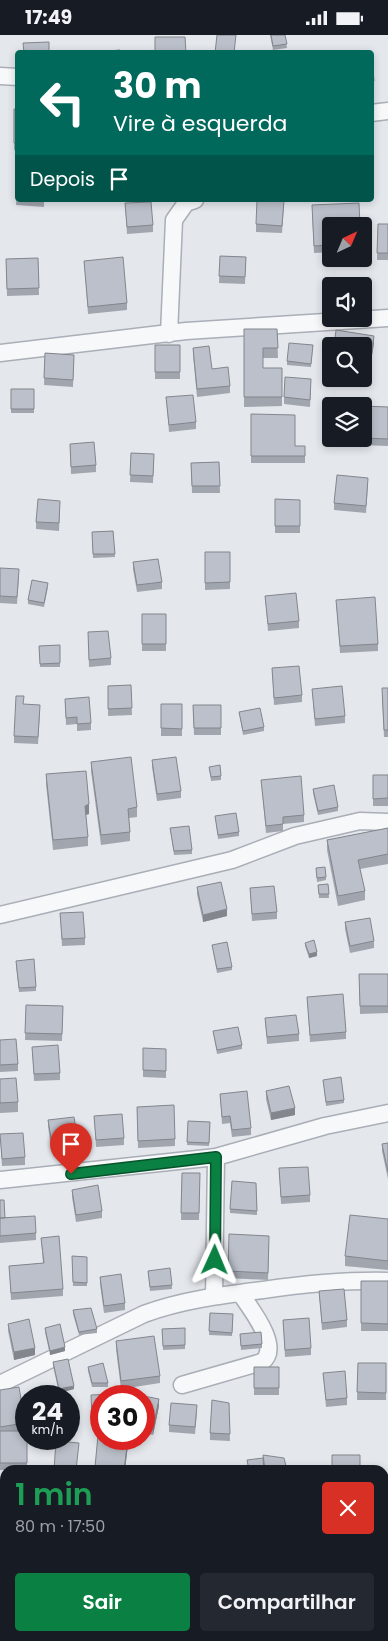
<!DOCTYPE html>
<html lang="pt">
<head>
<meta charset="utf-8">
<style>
  body { margin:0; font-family:Poppins,sans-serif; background:#242831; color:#f1f3f6; height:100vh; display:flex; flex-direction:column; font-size:19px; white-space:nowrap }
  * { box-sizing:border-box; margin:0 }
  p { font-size:16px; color:#9ea1a6 }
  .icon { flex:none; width:28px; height:28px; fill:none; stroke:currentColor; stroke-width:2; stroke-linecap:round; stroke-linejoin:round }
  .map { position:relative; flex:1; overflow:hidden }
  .side { position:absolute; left:0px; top:1430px; width:389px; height:176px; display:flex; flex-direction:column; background:#171b24; border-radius:15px 15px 0 0; box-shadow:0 2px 8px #0003 }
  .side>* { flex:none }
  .banner { position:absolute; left:15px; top:15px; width:359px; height:152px; border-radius:5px; box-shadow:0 2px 8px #0003; background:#00695c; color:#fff; overflow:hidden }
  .needle { width:32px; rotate:44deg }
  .tools { position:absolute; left:322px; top:182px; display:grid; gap:10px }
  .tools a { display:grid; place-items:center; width:50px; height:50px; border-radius:5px; background:#171b24; box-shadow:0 2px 8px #0003; font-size:25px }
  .speed { position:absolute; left:15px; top:1350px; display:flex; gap:10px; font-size:25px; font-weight:700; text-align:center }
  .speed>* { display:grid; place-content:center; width:65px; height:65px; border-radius:50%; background:#171b24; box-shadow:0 2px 8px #0003; line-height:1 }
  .speed small { font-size:12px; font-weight:400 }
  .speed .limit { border:8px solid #d22; background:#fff; color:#111 }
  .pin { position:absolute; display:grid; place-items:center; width:42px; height:42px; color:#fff; margin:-51px -21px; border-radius:50% 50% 50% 0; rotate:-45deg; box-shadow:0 0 5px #0007 }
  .pin .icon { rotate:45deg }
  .me { position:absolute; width:55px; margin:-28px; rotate:1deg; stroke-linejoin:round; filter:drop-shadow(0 0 4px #0008) }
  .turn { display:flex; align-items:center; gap:18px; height:105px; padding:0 15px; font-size:22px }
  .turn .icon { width:65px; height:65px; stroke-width:2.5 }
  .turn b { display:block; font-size:35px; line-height:42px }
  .then { display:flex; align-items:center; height:48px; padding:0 15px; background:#0003; gap:10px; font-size:19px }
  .round { display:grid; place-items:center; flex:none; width:52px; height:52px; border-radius:5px; background:#242831 }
  .headline { display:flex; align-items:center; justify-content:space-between; height:85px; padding:0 15px }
  h1 { font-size:30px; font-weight:600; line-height:38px; color:#1e9e55 }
  .button { display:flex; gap:10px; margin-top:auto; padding:10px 15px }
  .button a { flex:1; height:58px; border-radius:5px; background:#0b8043; color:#fff; font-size:20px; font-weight:600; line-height:58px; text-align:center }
  .button a+a { background:#242831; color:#f1f3f6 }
  .status { display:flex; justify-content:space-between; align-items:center; height:35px; padding:0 25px; background:#171b24; direction:ltr }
  .status svg { height:14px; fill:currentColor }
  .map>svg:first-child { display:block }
</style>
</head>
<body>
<div class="status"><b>17:49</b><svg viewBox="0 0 49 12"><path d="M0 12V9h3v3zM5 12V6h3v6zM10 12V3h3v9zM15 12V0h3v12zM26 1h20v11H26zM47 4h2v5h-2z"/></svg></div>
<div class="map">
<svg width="388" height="1606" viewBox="0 0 388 1606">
  <rect width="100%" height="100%" fill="#e4e7ec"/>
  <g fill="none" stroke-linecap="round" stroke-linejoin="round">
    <defs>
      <path id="street" d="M0 41 18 42
        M371 78 388 76
        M169 299 174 185 186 168 195 165
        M0 318 186 296 388 283
        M0 880 232 825 295 801 360 786 388 787
        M0 1145 216 1122 325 1091 388 1078
        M214 1261 216 1122
        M0 1349 144 1279C182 1265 222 1260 263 1255 305 1249 346 1245 388 1246
        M182 1350 262 1327C282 1312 250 1273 240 1258
        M0 1572 5 1578"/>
    </defs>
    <use href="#street" stroke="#a9aeb7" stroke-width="19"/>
    <use href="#street" stroke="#f7f8fa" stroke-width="16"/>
  </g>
  <path fill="#a1a5ae" d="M270 0H285L287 13 273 15Z
    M371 23 374 46V53H371Z
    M14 74H18V116L14 115Z
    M18 137V165H44V172L16 170Z
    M125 168 153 190V197L127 199Z
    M284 170 282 198 256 197V189Z
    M312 177 331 191V217L314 218Z
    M378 189H388V225H377Z
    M220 221 246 222 245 249 219 248Z
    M38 223 39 260 7 261 6 224Z
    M84 226 127 268V275L88 279Z
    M244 294H277L278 323H263V333H282V371L244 372Z
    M374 308 367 351 329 345V338L331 326V344H364Z
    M155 310H180V344H155Z
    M313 310 311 332 287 330V326Z
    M193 313 212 334 230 351V358L197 362 193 320Z
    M45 318 74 320 73 352 44 350Z
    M311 351 310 372 284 369V362Z
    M11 354H34V378H11Z
    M166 362 196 387V394L169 397Z
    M364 371 388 372V411L361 410V404H364Z
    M251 379 295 411H305V428H251Z
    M70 409 96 430V437L71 439Z
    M131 418 154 419 153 448 130 447Z
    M219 427 220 458H192L191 428Z
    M368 450 366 478 334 475V468Z
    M275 464 300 465V498H275Z
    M60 473 59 496 36 494V487Z
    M113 496 115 522 93 523 92 497Z
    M205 517H230V554L205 555Z
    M133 527 162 547V554L137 557 133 534Z
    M0 533 19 541 17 569 0 568Z
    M48 552 44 572 28 569V565Z
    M265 561 299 586V593L268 596Z
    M336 565 378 609V616L340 618Z
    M142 579H166V616H142Z
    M88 597 111 623V630L89 632Z
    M60 610V632H40L39 611Z
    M272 633 302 660V667L274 670Z
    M131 650 132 680 108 681V651Z
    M388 653V702H384L382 660Z
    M312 654 345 681V688L315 691Z
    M65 664 91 688V695L77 696V689L66 690Z
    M24 669 40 677 38 709 14 708V701Z
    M161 669H182V701H161Z
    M193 670H221V700H194Z
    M239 677 264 692V696L243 700Z
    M152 725 181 756V763L157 766 152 732Z
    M91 727 137 772V782L129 783 130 797V806L101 810 91 736Z
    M209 732 221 741V745L211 746Z
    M46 739 89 779 86 780 88 802V811L53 815 46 749Z
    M373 740H388V771H373Z
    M261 745 304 780V787L283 789V796L266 798Z
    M313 754 338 772V776L318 780 313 758Z
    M215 781 239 797V801L218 804Z
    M170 793 192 815V819L174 820Z
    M388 793V829L360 834 365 856V865L338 871 327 815V805Z
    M316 833 326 842V845L317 847Z
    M328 849 329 863H319L318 850Z
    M197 852 227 881 203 887 197 859Z
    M250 853 277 877V884L252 886Z
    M60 878 85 903V910L62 911Z
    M345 887 374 906V913L350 918 345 894Z
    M305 908 317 921 309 923 305 911Z
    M212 910 232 932V935L217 938Z
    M16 930 36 952V956L19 957Z
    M359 939H388V978L360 979Z
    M307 962 346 997V1004L310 1007Z
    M26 970 63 971 62 1006 25 1005Z
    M265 983 299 999V1006L267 1009Z
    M213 996 242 1010V1014L217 1019Z
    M0 1005 18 1029V1036L0 1037Z
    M32 1012 60 1038V1045L34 1046Z
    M143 1013 166 1014V1043L143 1042Z
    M0 1044 18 1067V1077L0 1078Z
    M323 1045 344 1065V1068L326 1071Z
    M266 1056 295 1080 271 1085 266 1064Z
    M220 1059 251 1093V1100L232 1102 230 1088 222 1089Z
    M137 1072 175 1104V1111L138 1113Z
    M94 1081 124 1103V1110L96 1112Z
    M48 1085 78 1106V1113L52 1116 48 1092Z
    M188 1086 210 1087 209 1111 187 1110Z
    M0 1099 25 1122V1130L2 1131Z
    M388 1108V1144L382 1116V1109Z
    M279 1133 310 1160V1167L281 1169Z
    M182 1138H200L199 1185H181Z
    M256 1148 257 1180 230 1178V1174Z
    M72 1155 102 1176V1183L76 1187 72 1162Z
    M0 1165 5 1183 36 1198V1205L0 1208Z
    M388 1184V1235L345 1231V1221Z
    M41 1203 63 1254V1261L11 1265 9 1231 43 1228Z
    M269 1208 268 1245 228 1243V1236Z
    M72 1221 87 1222V1251H73Z
    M148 1236 172 1250V1254L150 1256Z
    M100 1242 125 1268V1275L104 1278 100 1249Z
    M361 1246H388V1296H361Z
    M319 1256 347 1285V1292L322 1295Z
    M73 1275 97 1294V1298L79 1300 73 1279Z
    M210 1278 233 1279 232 1301 209 1300Z
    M283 1285 311 1313V1320L285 1322Z
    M8 1289 35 1320 14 1325 8 1296Z
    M45 1293 65 1316 50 1320 45 1297Z
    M185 1293V1314L163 1315 162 1294Z
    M240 1299 262 1309V1313L241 1315Z
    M116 1306 160 1341V1348L121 1354 116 1314Z
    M53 1327 74 1354 59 1358 53 1331Z
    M358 1328H386V1365H357Z
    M88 1332 108 1348V1352H92L88 1336Z
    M254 1332H279V1360H254Z
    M323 1338 347 1363V1370L326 1372Z
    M0 1355 25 1388V1395L18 1396 27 1404V1435H0Z
    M101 1361V1390H92L91 1367Z
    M144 1361 159 1371 153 1400 144 1398Z
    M229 1368 230 1406 210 1405V1398Z
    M197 1377 195 1399 169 1397V1390Z
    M128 1410 125 1435H95V1432Z
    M384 1551H388V1585L384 1584Z"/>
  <path fill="#83868d" d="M374 301V308L367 351V344Z
    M89 769V779L85 780V771Z
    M227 874V881L203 887V880Z
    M317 917V921L309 923V919Z
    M295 1073V1080L271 1085V1078Z
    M65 1312V1316L50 1320V1316Z
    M35 1313V1320L14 1325V1317Z
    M74 1351V1354L59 1358V1354Z
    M159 1364V1371L153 1400V1393Z
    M128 1404V1410L125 1435H124Z"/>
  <path fill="#bbc0ca" stroke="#83868d" d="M217 0H236L234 18H215Z
    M271 0H285L287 9 273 11Z
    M155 2H185L186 18H155Z
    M49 7V18H24L23 8Z
    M120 15 121 18 96 17Z
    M371 23H372L374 46H371Z
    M14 74H18V109L14 108Z
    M18 137V163L16 162Z
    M257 165H284L282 191 256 189Z
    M151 167 153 190 127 192 125 168Z
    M359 168 360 191H331V210L314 211 312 170Z
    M378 189H388V218H377Z
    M220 221 246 222 245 242 219 241Z
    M123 222 127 268 88 272 84 226Z
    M38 223 39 253 7 254 6 224Z
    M244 294H277L278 313H263V333H282V362H244Z
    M336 295 374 301 367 344H364V311H334Z
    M289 308 313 310 311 329 287 326Z
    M155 310H180V337H155Z
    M209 311 212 334 228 332 230 351 197 354 193 313Z
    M45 318 74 320 73 345 44 343Z
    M331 326V339L329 338Z
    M285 342 311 344 310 365 284 362Z
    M11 354H34V374H11Z
    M193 360 196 387 169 390 166 362Z
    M362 371 388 372V404L364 403V371Z
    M251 379 295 380V411H305V421H251Z
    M94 407 96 430 71 432 70 409Z
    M131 418 154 419 153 441 130 440Z
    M219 427 220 451H192L191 428Z
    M337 440 368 443 366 471 334 468Z
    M38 464 60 466 59 488 36 487Z
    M275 464 300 465V491H275Z
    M113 496 115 519H93L92 497Z
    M205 517H230V547L205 548Z
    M158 524 162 547 137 550 133 527Z
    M0 533 19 534 17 562 0 561Z
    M32 545 48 548 44 568 28 565Z
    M296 558 299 586 268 589 265 561Z
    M375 562 378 609 340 611 336 565Z
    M142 579H166V609H142Z
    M108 596 111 623 89 625 88 597Z
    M60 610V628L40 629 39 611Z
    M299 631 302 660 274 663 272 633Z
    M131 650 132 673 108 674V651Z
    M342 651 345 681 315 684 312 654Z
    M382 653H388V695H384Z
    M16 661H24L23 669 40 670 38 702 14 701Z
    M89 662 91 688 77 689V682L66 683 65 664Z
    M161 669H182V694L161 693Z
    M193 670H221V693H194Z
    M260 673 264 692 243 696 239 677Z
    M131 722 137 772 128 774 130 797 101 800 91 727Z
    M176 722 181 756 157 759 152 725Z
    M220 730 221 741 211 742 209 732Z
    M86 736 89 769 85 771 88 802 53 805 46 739Z
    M373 740H388V763L373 764Z
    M301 741 304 780 283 782V789L266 791 261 745Z
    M334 750 338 772 318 776 313 754Z
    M236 778 239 797 218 800 215 781Z
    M189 791 192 815 174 816 170 793Z
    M388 793V819L358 825 365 856 338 861 327 805Z
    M325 832 326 842 317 843 316 833Z
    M221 847 227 874 203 880 197 852Z
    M328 849 329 859H319L318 850Z
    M274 851 277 877 252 879 250 853Z
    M83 877 85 903 62 904 60 878Z
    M370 883 374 906 350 911 345 887Z
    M314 905 317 917 309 919 305 908Z
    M227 907 232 932 217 934 212 910Z
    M34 924 36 952 19 953 16 926Z
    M359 939H388V971H360Z
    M343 959 346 997 310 1000 307 962Z
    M26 970 63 971 62 999 25 998Z
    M296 980 299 999 267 1002 265 983Z
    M238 992 242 1010 217 1015 213 996Z
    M16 1004 18 1029 0 1030V1005Z
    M58 1010 60 1038 34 1039 32 1012Z
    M143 1013 166 1014V1036L143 1035Z
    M341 1042 344 1065 326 1067 323 1045Z
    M16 1043 18 1067 0 1068V1044Z
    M289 1051 295 1073 271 1078 266 1056Z
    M247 1056 251 1093 232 1095 230 1081 222 1082 220 1059Z
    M174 1070 175 1104 138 1106 137 1072Z
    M122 1079 124 1103 96 1105 94 1081Z
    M74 1082 78 1106 52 1109 48 1085Z
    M188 1086 210 1087 209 1108 187 1107Z
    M23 1098 25 1122 2 1124 0 1099Z
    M388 1108V1137L382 1109Z
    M308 1132 310 1160 281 1162 279 1133Z
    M182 1138H200L199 1178H181Z
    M232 1146 256 1148 257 1176 230 1174Z
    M98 1150 102 1176 76 1180 72 1155Z
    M0 1165H4L5 1183H0Z
    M350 1180 388 1184V1226L345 1221Z
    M35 1181 36 1198 0 1201V1183Z
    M229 1199 269 1201 268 1238 228 1236Z
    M59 1201 63 1254 11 1258 9 1231 44 1228 41 1203Z
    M72 1221 87 1222V1248L73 1247Z
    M170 1233 172 1250 150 1252 148 1236Z
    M121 1239 125 1268 104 1271 100 1242Z
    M361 1246H388V1289L361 1288Z
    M344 1254 347 1285 322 1288 319 1256Z
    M91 1273 97 1294 79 1297 73 1275Z
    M210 1278 233 1279 232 1298 209 1296Z
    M309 1283 311 1313 285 1315 283 1285Z
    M29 1284 35 1313 14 1317 8 1289Z
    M60 1289 65 1312 50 1316 45 1293Z
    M185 1293V1310L163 1311 162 1294Z
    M261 1297 262 1309 241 1311 240 1299Z
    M154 1301 160 1341 121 1346 116 1306Z
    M68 1324 74 1351 59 1354 53 1327Z
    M103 1328 108 1348H92L88 1332Z
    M358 1328H386V1358L357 1357Z
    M254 1332H279V1353H254Z
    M345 1336 347 1363 326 1365 323 1338Z
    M19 1352 25 1388 0 1392V1355Z
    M114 1359V1361H101V1383H92L91 1360Z
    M138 1360 159 1364 153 1393 144 1391V1361H138Z
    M212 1365 229 1368 230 1399 210 1398Z
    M171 1368 197 1370 195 1392 169 1390Z
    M0 1396H26V1404H27V1428H0Z
    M98 1400H101V1404H128L124 1435 95 1432Z
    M56 1406 79 1408 76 1435H54Z
    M263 1420 284 1423 287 1435H265Z
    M332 1420H360V1435H332Z
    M263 1423 264 1435H249L247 1425Z
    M384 1551H388V1578L384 1577Z
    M384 1599H388V1606H373L372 1601H384Z
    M57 1601H80V1606H57Z
    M213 1601H240V1606H213Z
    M275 1601H296L298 1606H276Z"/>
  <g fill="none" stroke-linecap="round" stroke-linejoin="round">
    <defs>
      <path id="route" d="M71 1139 216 1122 215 1225"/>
    </defs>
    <use href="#route" stroke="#07532c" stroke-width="12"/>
    <use href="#route" stroke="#0b8043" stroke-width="9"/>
  </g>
</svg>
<div class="tools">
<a><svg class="needle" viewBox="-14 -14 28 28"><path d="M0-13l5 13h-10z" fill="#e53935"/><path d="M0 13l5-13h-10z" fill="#9ea1a6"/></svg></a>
<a><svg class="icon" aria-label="sound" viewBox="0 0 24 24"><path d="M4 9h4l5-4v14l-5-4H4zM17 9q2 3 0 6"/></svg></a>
<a><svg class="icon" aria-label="search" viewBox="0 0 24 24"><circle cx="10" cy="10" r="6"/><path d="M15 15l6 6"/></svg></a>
<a><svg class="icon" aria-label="layers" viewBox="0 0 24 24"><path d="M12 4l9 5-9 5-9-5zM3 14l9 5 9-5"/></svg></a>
</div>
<div class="speed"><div>24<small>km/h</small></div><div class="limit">30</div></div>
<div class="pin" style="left:71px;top:1139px;background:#d93025"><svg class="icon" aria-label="arrive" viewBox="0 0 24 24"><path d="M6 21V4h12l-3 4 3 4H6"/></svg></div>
<svg class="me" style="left:215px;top:1225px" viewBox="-20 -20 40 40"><path d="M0-17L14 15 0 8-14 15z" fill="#0b8043" stroke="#fff" stroke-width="4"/></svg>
<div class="banner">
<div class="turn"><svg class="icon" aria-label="left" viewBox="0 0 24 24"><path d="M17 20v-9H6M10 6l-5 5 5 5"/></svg><div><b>30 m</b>Vire à esquerda</div></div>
<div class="then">Depois<svg class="icon" aria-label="arrive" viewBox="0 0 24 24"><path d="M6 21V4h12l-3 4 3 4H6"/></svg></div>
</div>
<section class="side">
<div class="headline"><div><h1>1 min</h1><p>80 m · 17:50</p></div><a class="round" style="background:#d93025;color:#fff"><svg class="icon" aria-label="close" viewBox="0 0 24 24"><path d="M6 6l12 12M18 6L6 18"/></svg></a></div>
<div class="button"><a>Sair</a><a>Compartilhar</a></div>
</section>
</div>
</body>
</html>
